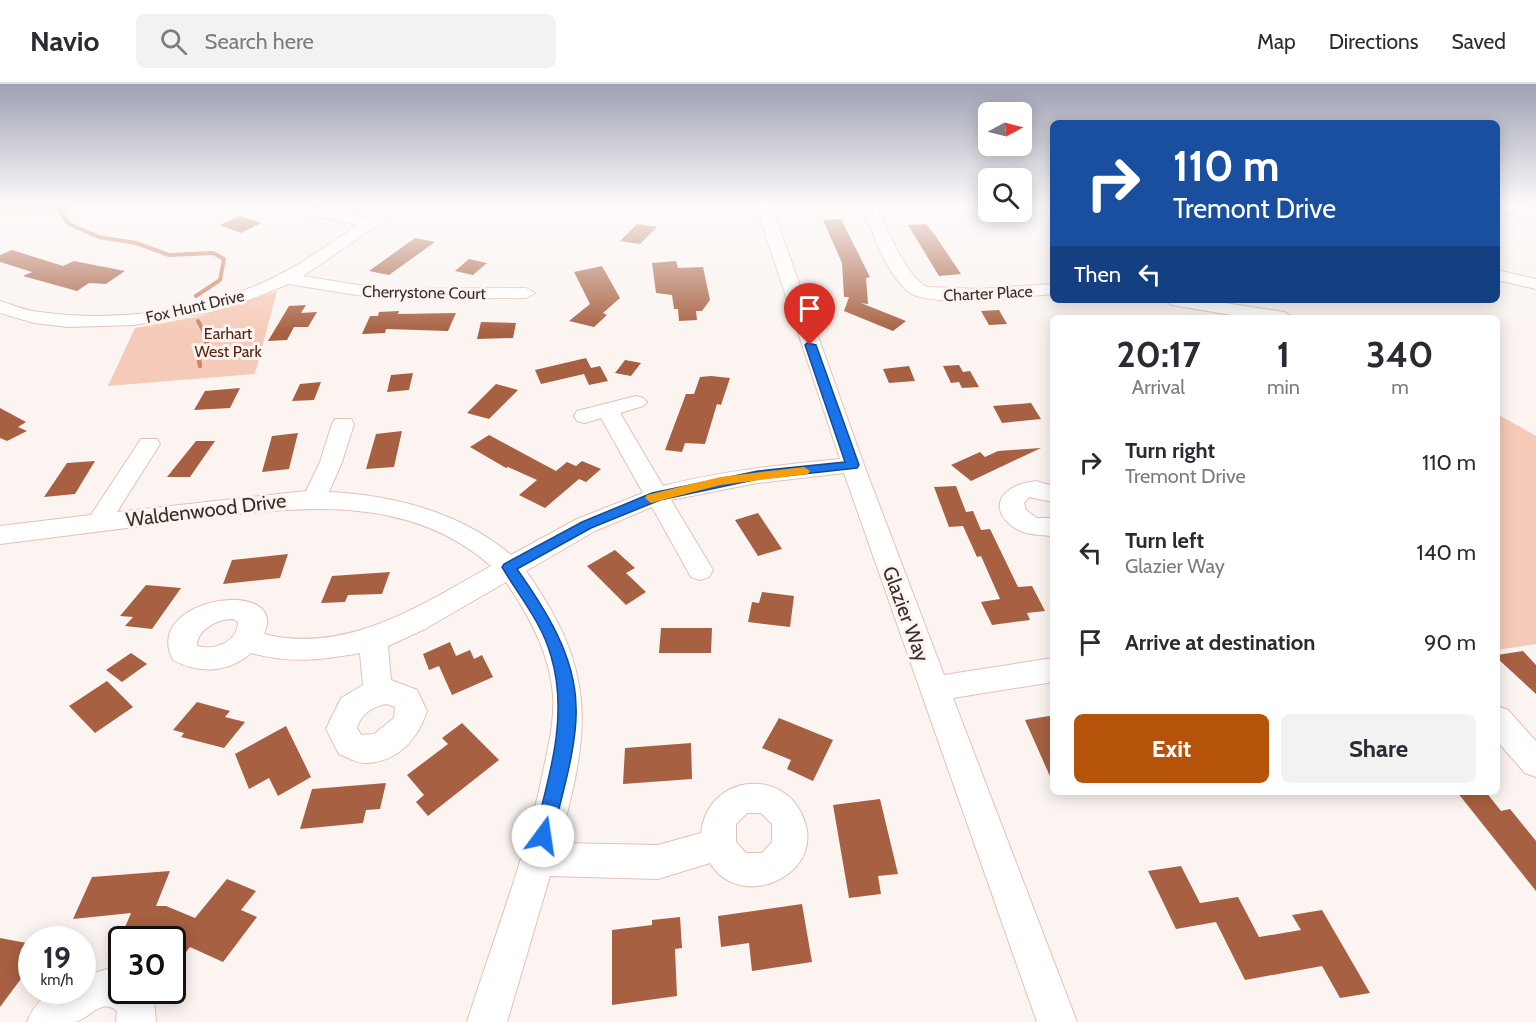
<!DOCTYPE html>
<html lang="en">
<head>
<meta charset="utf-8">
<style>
  body { margin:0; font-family:Cabin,sans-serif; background:#f2f2f3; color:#2b2b33; height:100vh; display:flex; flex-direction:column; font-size:22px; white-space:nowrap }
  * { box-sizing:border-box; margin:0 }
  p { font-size:20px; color:#7c7c81 }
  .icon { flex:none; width:33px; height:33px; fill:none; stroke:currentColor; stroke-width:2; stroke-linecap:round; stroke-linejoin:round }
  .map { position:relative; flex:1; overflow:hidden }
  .panel { position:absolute; left:1050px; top:231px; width:450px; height:480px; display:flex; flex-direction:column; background:#fff; border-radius:9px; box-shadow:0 3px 15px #0003 }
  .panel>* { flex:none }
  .banner { position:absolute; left:1050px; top:36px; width:450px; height:183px; border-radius:9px; box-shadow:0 3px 15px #0003; background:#1a4fa0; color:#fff; overflow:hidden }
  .needle { width:39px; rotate:83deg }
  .tools { position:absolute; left:978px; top:18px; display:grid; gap:12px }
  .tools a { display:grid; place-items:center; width:54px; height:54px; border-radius:9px; background:#fff; box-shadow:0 3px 15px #0003; font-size:30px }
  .speed { position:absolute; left:18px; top:842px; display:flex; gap:12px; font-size:30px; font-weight:700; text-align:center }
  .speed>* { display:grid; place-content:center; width:78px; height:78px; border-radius:50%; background:#fff; box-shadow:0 3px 15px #0003; line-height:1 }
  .speed small { font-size:15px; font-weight:400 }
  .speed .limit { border:3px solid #111; border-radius:9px; background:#fff; color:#111 }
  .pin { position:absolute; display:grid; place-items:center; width:51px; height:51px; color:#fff; margin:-62px -26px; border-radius:50% 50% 50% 0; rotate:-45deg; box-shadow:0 0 6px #0007 }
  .pin .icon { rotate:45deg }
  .me { position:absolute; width:66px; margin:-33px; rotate:14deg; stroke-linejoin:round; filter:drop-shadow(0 0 4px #0008) }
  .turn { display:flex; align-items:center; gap:21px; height:126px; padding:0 24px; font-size:27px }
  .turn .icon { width:78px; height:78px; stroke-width:2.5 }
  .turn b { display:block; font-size:42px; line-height:51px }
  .then { display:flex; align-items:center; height:57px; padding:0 24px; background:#0003; gap:12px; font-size:22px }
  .eta { display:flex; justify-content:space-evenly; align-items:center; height:102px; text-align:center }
  .eta b { font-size:36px; font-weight:800; line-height:42px }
  .cta { display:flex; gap:12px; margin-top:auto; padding:12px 24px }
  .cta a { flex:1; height:69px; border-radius:9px; background:#b45309; color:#fff; font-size:24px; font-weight:800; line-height:69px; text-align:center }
  .cta a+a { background:#f2f2f3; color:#2b2b33 }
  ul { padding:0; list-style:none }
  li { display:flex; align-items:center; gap:18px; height:90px; padding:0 24px }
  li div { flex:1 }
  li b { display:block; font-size:22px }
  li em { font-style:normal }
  header { display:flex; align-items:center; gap:36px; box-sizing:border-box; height:84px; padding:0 30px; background:#fff; border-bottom:2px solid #e1e1e2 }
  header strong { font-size:28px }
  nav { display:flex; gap:33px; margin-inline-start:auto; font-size:21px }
  .search { width:420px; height:54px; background:#f2f2f3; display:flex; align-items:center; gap:15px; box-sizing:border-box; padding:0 21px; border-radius:9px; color:#7c7c81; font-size:22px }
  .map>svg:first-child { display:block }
</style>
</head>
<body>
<header>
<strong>Navio</strong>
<div class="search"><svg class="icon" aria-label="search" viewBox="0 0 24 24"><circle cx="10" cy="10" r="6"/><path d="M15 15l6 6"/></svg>Search here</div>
<nav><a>Map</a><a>Directions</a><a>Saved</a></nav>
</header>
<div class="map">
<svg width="1536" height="938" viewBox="0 0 1536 938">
  <rect width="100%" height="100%" fill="#fbf4f1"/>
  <path fill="#f6cab8" d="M0 119H74L66 127 0 130Z
    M277 207 255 290 108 302 135 244 201 232Z
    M1497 330 1536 352V560L1497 566Z"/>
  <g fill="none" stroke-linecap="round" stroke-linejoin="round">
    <path stroke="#d08566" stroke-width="4" d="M48 119 56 122 69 140 99 153 136 159 169 171 213 169 224 175 220 196 196 212
      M198 237 208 255 206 259"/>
    <path stroke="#d08566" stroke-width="4.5" d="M200 282 199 276 207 258"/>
  </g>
  <path fill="#a76042" d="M240 132 261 139 241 149 220 141Z
    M841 135 870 193 866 194 868 220 861 219 906 237 893 247 844 227 849 213H844L842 179 823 136Z
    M637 140 657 143 640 160 620 157Z
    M926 140 935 151 961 190 939 192 908 141Z
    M415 154 435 158 389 191 369 187Z
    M12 166 63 182 74 177 125 187 106 200 89 199 77 207 23 192 32 188 0 178V171Z
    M469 175 487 179 473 191 455 187Z
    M676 177 678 184 703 183 710 216 702 227H696L697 236 679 237 678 225H674L672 211 656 209 652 179Z
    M602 182 620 214 603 229 607 231 594 243 569 237 590 220 574 188Z
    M306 221 301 229 317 228 308 243H294L287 256 268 257 289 222Z
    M999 226 1007 240 989 241 981 227Z
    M399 227 398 230 456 229 448 247 386 245 385 249 362 250 370 232H378L379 228Z
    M481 238 516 239 513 254 477 255Z
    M586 274 591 284 600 282 608 297 589 301 584 290 541 300 535 286Z
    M625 276 641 279 631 292 615 289Z
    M959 281 963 288 970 287 979 303 962 304 959 298 951 299 943 282Z
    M909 282 915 297 889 299 883 285Z
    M413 289 409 306 387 308 391 291Z
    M711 292 730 294 721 321 717 320 705 360 685 359 682 368 665 366 686 310H694L700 293Z
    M321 298 314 316 292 317 300 300Z
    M496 300 518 306 489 335 467 329Z
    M240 304 230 324 194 326 205 307Z
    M1031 319 1041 335 1002 339 993 322Z
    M0 324 26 338 18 343 27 347 7 357 0 354Z
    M402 347 394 383 366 385 376 350Z
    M298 349 289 385 262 388 272 352Z
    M489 351 556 387 567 378 576 382 582 377 601 385 586 398 579 395 545 424 519 411 537 396 508 383 506 384 470 363Z
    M196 357H215L190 393H167Z
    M1041 364 971 397 951 381 980 368 985 373 998 367Z
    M95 377 75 410 44 413 67 379Z
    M956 402 966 428 973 427 981 446 990 445 1018 503 1032 502 1045 527 1027 529 1030 536 992 541 981 518 1000 515 981 472 977 473 963 442 949 443 934 403Z
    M758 429 782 465 758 472 735 436Z
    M615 466 635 484 626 489 646 508 626 521 587 482Z
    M288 470 280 494 223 500 232 476Z
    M390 488 382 510 348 511 345 518 321 519 332 492Z
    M146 501 181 504 152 545 125 542 133 533 120 532Z
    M762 508 794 512 790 543 748 538 752 518 759 519Z
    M661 544H712L711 569H659Z
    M450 558 456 572 470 566 474 575 482 571 493 593 452 611 439 582 429 586 423 570Z
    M1523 567 1536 581V610L1497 574V571Z
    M131 569 147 580 122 598 106 586Z
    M107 597 133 623 95 649 69 622Z
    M197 618 230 627 225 633 245 638 224 664 181 653 184 649 173 646Z
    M1049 632 1053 634V699L1025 636Z
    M779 634 833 656 813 697 787 685 791 676 762 664Z
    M462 639 499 676 428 732 416 718 424 711 407 691 448 660 442 654Z
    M286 642 311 693 278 712 269 694 249 705 235 670Z
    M691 659 692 695 623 700 625 664Z
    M386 699 380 725 366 726 363 739 300 745 312 705Z
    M1457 708H1486L1501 727 1510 725 1536 757V807Z
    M880 715 898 790 878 792 881 810 849 814 833 721Z
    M1181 782 1200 819 1238 813 1259 853 1301 846 1292 831 1322 826 1370 909 1340 914 1322 882 1245 896 1216 838 1176 845 1148 787Z
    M170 787 156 822H166L195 834 227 795 256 807 241 826 257 833 223 878 190 863 182 873 172 869V855H120L131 829 73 835 92 793Z
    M802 820 812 878 752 887 749 859 721 863 718 832Z
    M680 833 682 864 675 865 677 912 612 921V846L652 841V836Z
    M0 854 32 860V880L0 923Z"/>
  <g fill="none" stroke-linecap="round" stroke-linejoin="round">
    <defs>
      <path id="minor" d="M264 119H295L368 134 391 119H410L303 192 382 205 526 204 535 209 526 214 382 215 288 200 239 220 207 229 133 241 68 243 34 239 0 229V217C13 221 26 227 40 228 110 238 189 229 255 202 292 187 325 163 358 141L272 124Z
        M755 119H875C886 142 905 192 927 203L979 205 1053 200V210C1023 212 927 226 906 206 885 186 874 150 862 124L774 129 864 381 944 591 1053 574V598L953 614 1077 938H1037L844 389 757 399 671 416 713 486 709 493 700 496 691 493 652 423 595 447 526 487C597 587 591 645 559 759L658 761 701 749C708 687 791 682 806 742 819 794 739 827 710 779L658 795 550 792 507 938H467C493 855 526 774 543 688 548 664 555 636 553 611 550 570 529 531 506 498L425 545 388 562 391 596 417 606 427 627C418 655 398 678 366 679 358 680 347 673 339 670L326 645 341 614 363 601 360 569C321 576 290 580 251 569 229 589 198 590 173 576 140 513 290 492 264 550 347 571 421 521 491 482 404 405 287 424 181 437 121 445 61 452 0 460V442L91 431 141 355H157L160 360 117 428 306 407 320 378 332 340 335 335H351L354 340 342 378 329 408C394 411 462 429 511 471L577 435 643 409 601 334 585 339 577 337 574 332 577 327 636 312 643 314 647 318 643 322 620 329 663 402C721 387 780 381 840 375ZM233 535 238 538C238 558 214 567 197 562 197 545 218 535 233 535ZM387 620 395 623 394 634 374 650 361 651 357 644C361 630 373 622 387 620ZM747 729H761L772 740V758L762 769H746L736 758V740Z
        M1497 119 1536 124V134L1497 128Z
        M1497 186 1536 195V205L1497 196Z
        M1163 216H1206L1284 228 1293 234H1249L1172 221Z
        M1036 397 1053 402V418L1029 413 1024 419 1026 426 1037 434H1053V452C1039 451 1023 451 1012 442 983 418 1011 399 1036 397Z
        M1497 622 1508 626 1536 657V693L1525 689 1497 657Z
        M108 885 122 887V906H148L155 924 156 938H116L117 927C101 913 89 935 75 938 61 938 42 938 27 938 39 909 54 906 82 906V892Z"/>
    </defs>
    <use href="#minor" stroke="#e2c2b5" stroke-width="2"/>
    <use href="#minor" fill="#fff" fill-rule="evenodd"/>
  </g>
  <linearGradient id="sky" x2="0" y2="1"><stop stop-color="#9ea1b4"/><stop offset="0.48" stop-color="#fdfaf9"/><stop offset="1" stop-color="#fdfaf9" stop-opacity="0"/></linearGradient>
  <rect width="1536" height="250" fill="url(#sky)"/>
  <path fill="#1a73e8" stroke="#114b97" stroke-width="1.5" d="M807 259 816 261 859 381 857 384 758 395 660 416 591 444 517 485C545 525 575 571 576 622 578 660 561 715 552 752L549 758 543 761 536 758 534 752C549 693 569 632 551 572 542 539 519 512 502 483L504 480 582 438 652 409 758 387 845 378 805 261Z"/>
  <path fill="#f59e0b" d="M804 383 810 387 808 390 720 401 651 419 645 414 647 411 720 393Z"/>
  <g text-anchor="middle" stroke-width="6" stroke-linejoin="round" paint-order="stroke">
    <g font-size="16" fill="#3a2e29" stroke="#fbf4f1">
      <text transform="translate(424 208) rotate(1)" y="6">Cherrystone Court</text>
      <text transform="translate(988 209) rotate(-3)" y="6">Charter Place</text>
      <text transform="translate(195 222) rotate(-13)" y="6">Fox Hunt Drive</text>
    </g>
    <g font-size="16" fill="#572610" stroke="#fbf4f1">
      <text x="228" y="255">Earhart<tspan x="228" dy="18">West Park</tspan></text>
    </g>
    <g font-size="20" fill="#3a2e29" stroke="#fbf4f1">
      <text transform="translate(206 426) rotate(-7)" y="7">Waldenwood Drive</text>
      <text transform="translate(906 530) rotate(70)" y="7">Glazier Way</text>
    </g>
  </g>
</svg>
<div class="tools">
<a><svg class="needle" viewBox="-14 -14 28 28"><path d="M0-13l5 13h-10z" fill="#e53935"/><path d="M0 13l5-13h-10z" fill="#7c7c81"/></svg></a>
<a><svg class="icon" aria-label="search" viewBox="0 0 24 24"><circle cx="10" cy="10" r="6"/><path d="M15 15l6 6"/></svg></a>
</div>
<div class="speed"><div>19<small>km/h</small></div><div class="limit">30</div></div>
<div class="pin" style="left:810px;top:261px;background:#d93025"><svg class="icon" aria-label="arrive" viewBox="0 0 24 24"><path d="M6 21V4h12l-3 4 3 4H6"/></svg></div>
<svg class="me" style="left:543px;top:752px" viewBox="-20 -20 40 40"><circle r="19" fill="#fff"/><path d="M0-13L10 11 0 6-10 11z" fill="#1a73e8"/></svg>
<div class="banner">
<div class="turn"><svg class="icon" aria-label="right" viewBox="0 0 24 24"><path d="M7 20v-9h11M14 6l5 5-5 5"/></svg><div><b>110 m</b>Tremont Drive</div></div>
<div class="then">Then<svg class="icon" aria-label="left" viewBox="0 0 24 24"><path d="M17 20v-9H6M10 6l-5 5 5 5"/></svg></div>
</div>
<section class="panel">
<div class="eta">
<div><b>20:17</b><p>Arrival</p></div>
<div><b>1</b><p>min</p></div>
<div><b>340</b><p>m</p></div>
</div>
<ul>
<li><svg class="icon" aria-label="right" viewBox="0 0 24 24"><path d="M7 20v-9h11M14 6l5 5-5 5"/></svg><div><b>Turn right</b><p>Tremont Drive</p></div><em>110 m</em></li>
<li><svg class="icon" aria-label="left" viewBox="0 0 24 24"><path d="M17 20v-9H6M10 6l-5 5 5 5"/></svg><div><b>Turn left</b><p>Glazier Way</p></div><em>140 m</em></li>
<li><svg class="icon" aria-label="arrive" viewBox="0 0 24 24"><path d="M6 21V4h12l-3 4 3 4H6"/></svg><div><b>Arrive at destination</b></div><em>90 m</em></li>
</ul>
<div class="cta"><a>Exit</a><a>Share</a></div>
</section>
</div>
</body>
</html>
